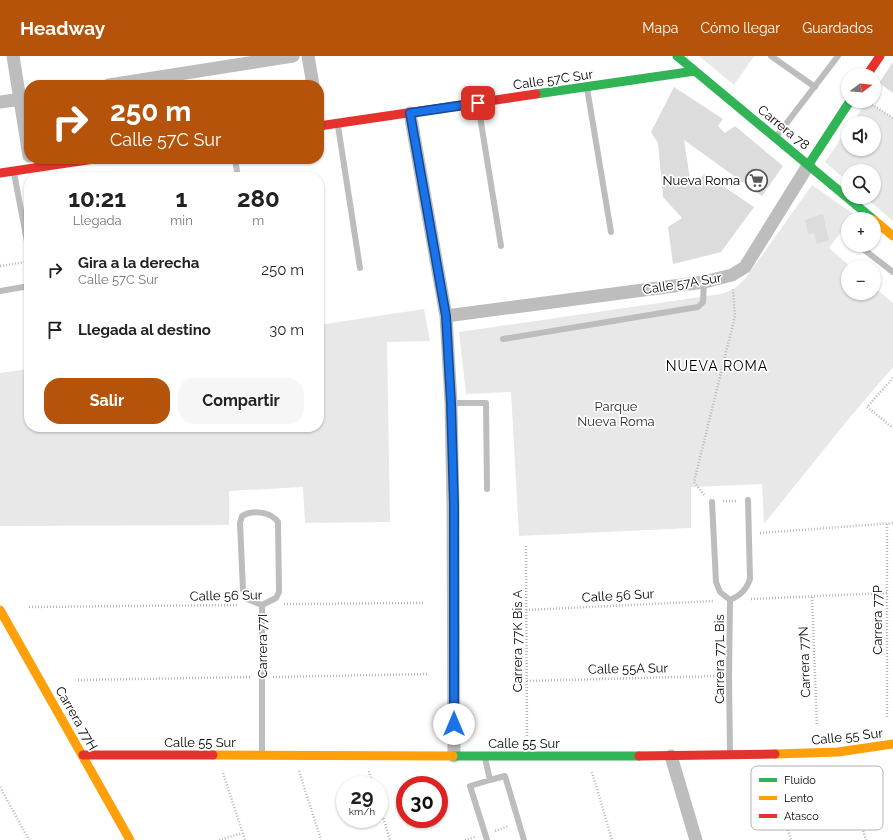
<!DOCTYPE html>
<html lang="es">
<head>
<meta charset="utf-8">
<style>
  body { margin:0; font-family:Raleway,sans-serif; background:#f6f6f6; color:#222; height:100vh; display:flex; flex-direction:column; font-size:15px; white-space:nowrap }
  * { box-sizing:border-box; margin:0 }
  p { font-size:13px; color:#767676 }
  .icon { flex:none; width:22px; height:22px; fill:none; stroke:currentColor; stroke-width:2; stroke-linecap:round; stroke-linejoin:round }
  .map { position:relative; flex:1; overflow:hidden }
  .side { position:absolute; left:24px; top:116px; width:300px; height:260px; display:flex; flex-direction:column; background:#fff; border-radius:16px; box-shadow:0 1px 3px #0004 }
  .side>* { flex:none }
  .guide { position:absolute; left:24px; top:24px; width:300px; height:84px; border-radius:16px; box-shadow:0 1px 3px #0004; background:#b45309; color:#fff; overflow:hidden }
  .needle { width:26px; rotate:74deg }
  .buttons { position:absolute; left:841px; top:12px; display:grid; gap:8px }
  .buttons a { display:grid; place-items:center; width:40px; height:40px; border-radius:50%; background:#fff; box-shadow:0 1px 3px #0004; font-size:20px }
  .speed { position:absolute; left:336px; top:720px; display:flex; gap:8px; font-size:20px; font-weight:700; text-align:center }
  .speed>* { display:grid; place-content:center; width:52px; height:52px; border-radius:50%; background:#fff; box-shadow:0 1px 3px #0004; line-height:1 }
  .speed small { font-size:10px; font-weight:400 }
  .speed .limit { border:6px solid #d22; background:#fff; color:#111 }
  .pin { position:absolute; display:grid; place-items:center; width:34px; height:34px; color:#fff; margin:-17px; border-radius:8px; box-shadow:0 2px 6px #0006 }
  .me { position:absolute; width:44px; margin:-22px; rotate:0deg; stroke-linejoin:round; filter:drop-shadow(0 0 3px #0008) }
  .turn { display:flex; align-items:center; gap:14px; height:84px; padding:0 20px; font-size:18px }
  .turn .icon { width:52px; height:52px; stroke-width:2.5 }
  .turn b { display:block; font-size:28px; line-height:34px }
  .eta { display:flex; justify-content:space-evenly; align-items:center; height:68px; text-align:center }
  .eta b { font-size:24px; font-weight:700; line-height:28px }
  .cta { display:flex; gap:8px; margin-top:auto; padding:8px 20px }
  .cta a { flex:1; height:46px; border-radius:16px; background:#b45309; color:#fff; font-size:16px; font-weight:700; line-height:46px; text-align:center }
  .cta a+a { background:#f6f6f6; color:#222 }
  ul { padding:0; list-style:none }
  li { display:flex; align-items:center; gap:12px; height:60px; padding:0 20px }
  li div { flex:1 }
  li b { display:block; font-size:15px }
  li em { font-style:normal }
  header { display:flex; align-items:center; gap:24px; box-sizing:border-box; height:56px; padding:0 20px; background:#b45309; color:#fff }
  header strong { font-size:19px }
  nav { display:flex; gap:22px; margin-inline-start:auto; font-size:14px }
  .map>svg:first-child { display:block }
</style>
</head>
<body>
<header>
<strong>Headway</strong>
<nav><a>Mapa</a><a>Cómo llegar</a><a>Guardados</a></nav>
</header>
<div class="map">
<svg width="893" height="784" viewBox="0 0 893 784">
  <rect width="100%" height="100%" fill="#fff"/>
  <path fill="#e8e8e8" d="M699 0H754L734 29Z
    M867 45 893 62V165L865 141H874V115H848V126L825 106 848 72V93H874V67H852Z
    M812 129 855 159 851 163H848V167L829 192 851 211H848V237H874V231L893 247V311L851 360 764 468 762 428 691 431V472L519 480 511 336 466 338 459 276 721 238 734 233 745 223Z
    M424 253 430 285 387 286 390 466 305 467 303 431 229 435V469L0 470V317L29 313V371H319V269Z"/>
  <path fill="#dcdcdc" d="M893 6V37L879 27Z
    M674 31 723 63 718 70 725 77 735 70 783 110 762 140 684 84 691 129 705 118 754 151 721 196 673 208 668 171 682 162 663 141 658 87 651 76Z
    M823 158 829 184 817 188 814 177 808 178 805 164Z"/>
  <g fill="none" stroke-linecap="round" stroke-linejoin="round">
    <path stroke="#b8b8b8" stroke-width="2.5" stroke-dasharray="1 2" stroke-linecap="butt" d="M867 45 893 62
      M0 210 25 206
      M893 322 867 351 893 372
      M704 439 694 426 735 260 733 233
      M723 445H738
      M887 468V661
      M760 477 893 467
      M526 490 527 681
      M812 541 817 670
      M751 543 887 537
      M284 548 424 547
      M29 551 239 549
      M526 554 714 545
      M273 621 429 618
      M78 624 252 621
      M527 625 718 620
      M843 712 866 784
      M768 714 791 784
      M299 715 321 784
      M369 715 373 729
      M592 716 612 784
      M223 717 245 784
      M0 731 29 784
      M379 748 390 784
      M495 775 509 770
      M219 784 242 777
      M465 784 475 781"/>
    <path stroke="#bdbdbd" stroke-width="6" d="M771 0 815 31
      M587 32 611 176
      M478 48 501 190
      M338 70 360 212
      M776 81 838 0
      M235 103 238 121
      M14 117 29 196
      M847 180 848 181
      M858 189 893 216
      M0 235 29 230
      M503 283 698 251 703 246 704 226
      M451 347H486L487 433
      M712 446 716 526 720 536 730 544
      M262 549 247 543 243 534 240 467 242 460C253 453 271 456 278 466L279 536 276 542 262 549V698
      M730 697 729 620 730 544C741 539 746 534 750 523L748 444
      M485 702 490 724 505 720 524 784
      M487 784 470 730 490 724"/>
    <path stroke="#bdbdbd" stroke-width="13" d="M13 0 29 100
      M308 0 313 29
      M109 29 293 0
      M0 46 29 42
      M410 57 446 260 451 347 453 449 454 700
      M446 260 704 226 732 219 745 211 809 108
      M671 700 696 784"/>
    <path stroke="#30b455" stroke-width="9" d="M677 0 873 163
      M536 38 695 15
      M809 108 850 45
      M453 700H639"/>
    <path stroke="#ff9f0a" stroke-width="9" d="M874 164 893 180
      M0 554 130 784
      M775 698 838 696 893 688
      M213 699 453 700"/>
    <path stroke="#e5322d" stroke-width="9" d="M867 19 880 0
      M319 70 536 38
      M0 117 94 103
      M83 699H213
      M639 700 775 698"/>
  </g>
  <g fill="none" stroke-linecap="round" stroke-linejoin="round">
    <defs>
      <path id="route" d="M454 668V449L451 347 446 260 410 57 478 47"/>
    </defs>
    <use href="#route" stroke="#114b97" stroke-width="10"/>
    <use href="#route" stroke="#1a73e8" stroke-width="7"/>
  </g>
  <defs>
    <symbol id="supermarket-ring" viewBox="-11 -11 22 22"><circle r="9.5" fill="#fff" stroke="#595959" stroke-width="1.5"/><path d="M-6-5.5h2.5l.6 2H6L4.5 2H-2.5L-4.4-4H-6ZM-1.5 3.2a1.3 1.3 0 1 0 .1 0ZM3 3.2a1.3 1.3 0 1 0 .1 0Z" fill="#595959"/></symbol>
  </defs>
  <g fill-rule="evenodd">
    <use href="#supermarket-ring" x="744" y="112" width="25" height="25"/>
  </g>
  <g text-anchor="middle" stroke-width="3.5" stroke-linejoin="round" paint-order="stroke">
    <g font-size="13" fill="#000" stroke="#fff">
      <text transform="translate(553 23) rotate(-8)" y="5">Calle 57C Sur</text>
      <text transform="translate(784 71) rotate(39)" y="5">Carrera 78</text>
      <text transform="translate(682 227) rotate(-9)" y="5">Calle 57A Sur</text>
      <text transform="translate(226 539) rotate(-1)" y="5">Calle 56 Sur</text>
      <text transform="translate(618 539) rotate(-3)" y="5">Calle 56 Sur</text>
      <text transform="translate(877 564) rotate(-90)" y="5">Carrera 77P</text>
      <text transform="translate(517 585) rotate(-90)" y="5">Carrera 77K Bis A</text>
      <text transform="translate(262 590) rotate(-90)" y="5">Carrera 77I</text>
      <text transform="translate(719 603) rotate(-90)" y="5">Carrera 77L Bis</text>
      <text transform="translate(804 606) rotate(-92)" y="5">Carrera 77N</text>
      <text transform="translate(628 612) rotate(-1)" y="5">Calle 55A Sur</text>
      <text transform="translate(77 662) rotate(60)" y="5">Carrera 77H</text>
      <text transform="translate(847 680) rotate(-6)" y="5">Calle 55 Sur</text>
      <text x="200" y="691">Calle 55 Sur</text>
      <text x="524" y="692">Calle 55 Sur</text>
    </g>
    <g font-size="13" fill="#000" stroke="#fff" text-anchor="end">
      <text x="740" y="129">Nueva Roma</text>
    </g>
    <g font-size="13" fill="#2d2d2d" stroke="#fff">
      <text x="616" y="355">Parque<tspan x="616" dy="15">Nueva Roma</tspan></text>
    </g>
    <g font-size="14" letter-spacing="1" fill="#000" stroke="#fff">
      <text x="717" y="315">NUEVA ROMA</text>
    </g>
  </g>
  <rect x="751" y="710" width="132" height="64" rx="6" fill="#fff" stroke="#b2b2b2" stroke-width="1"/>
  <rect x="759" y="722" width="18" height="4" fill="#30b455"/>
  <rect x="759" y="740" width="18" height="4" fill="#ff9f0a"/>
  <rect x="759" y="758" width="18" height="4" fill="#e5322d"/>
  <g font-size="11" fill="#000">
    <text x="784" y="728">Fluido</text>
    <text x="784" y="746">Lento</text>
    <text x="784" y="764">Atasco</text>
  </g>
</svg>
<div class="buttons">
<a><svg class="needle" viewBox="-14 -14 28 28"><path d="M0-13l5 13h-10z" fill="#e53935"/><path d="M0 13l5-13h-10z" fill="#767676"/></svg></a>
<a><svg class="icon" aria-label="sound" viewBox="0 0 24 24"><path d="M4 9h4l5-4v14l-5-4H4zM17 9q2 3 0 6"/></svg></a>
<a><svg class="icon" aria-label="search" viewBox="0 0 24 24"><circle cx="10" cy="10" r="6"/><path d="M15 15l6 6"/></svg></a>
<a>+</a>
<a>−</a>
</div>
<div class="speed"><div>29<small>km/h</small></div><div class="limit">30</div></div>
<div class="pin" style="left:478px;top:47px;background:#d93025"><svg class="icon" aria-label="arrive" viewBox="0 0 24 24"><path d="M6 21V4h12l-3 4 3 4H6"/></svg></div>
<svg class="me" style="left:454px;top:668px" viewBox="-20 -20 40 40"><circle r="19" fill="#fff"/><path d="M0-13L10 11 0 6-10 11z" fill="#1a73e8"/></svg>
<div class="guide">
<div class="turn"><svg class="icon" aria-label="right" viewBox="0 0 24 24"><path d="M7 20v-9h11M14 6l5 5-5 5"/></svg><div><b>250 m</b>Calle 57C Sur</div></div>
</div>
<section class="side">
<div class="eta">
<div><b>10:21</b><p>Llegada</p></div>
<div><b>1</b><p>min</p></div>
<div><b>280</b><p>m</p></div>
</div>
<ul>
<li><svg class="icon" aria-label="right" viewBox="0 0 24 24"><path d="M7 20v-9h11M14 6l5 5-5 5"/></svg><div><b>Gira a la derecha</b><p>Calle 57C Sur</p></div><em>250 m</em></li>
<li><svg class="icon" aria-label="arrive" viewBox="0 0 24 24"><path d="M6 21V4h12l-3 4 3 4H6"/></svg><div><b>Llegada al destino</b></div><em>30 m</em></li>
</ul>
<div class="cta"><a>Salir</a><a>Compartir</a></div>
</section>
</div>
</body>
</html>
